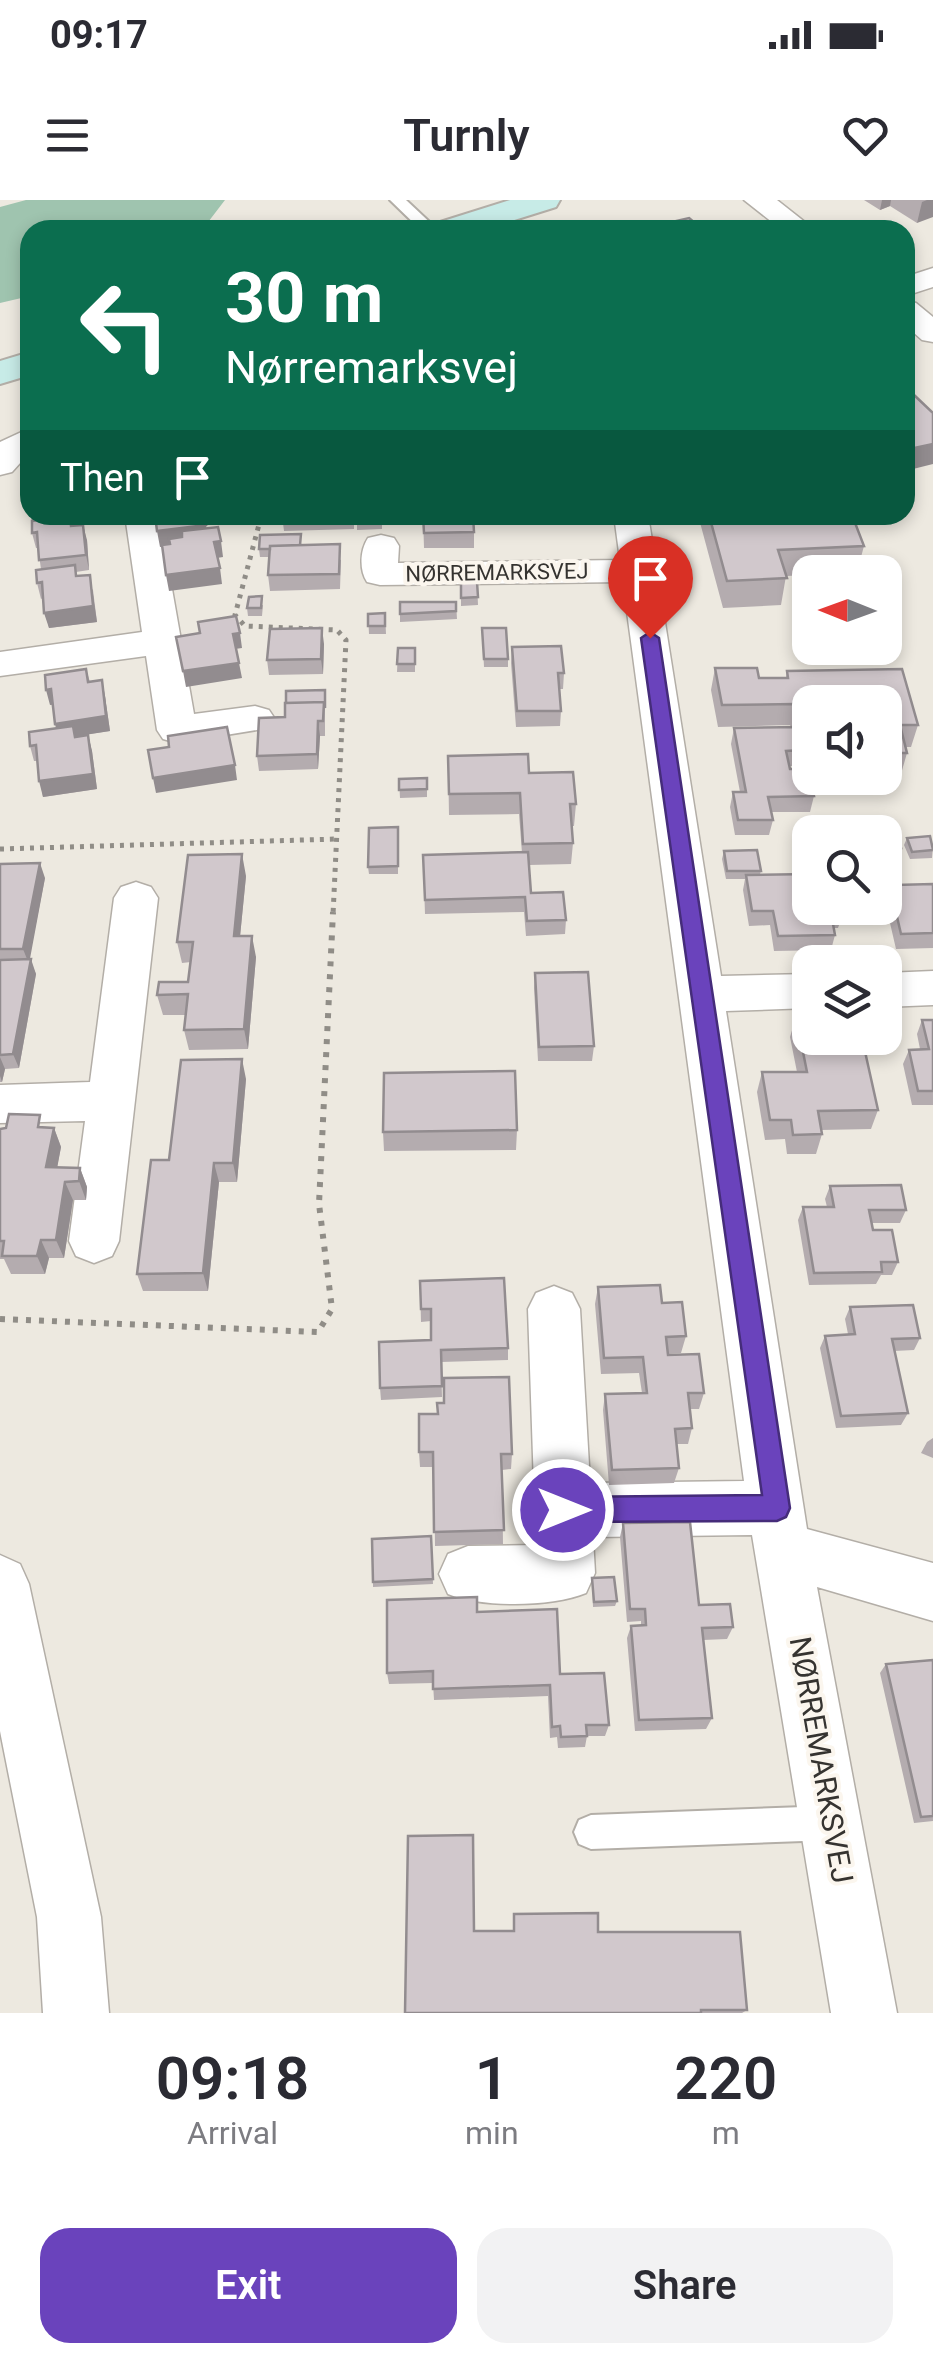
<!DOCTYPE html>
<html lang="en">
<head>
<meta charset="utf-8">
<style>
  body { margin:0; font-family:Roboto,sans-serif; background:#f2f2f3; color:#2b2b33; height:100vh; display:flex; flex-direction:column; font-size:38px; white-space:nowrap }
  * { box-sizing:border-box; margin:0 }
  p { font-size:32px; color:#7c7c81 }
  .icon { flex:none; width:55px; height:55px; fill:none; stroke:currentColor; stroke-width:2; stroke-linecap:round; stroke-linejoin:round }
  .map { position:relative; height:1813px; overflow:hidden }
  .drawer { display:flex; flex-direction:column; background:#fff; flex:1 }
  .drawer>* { flex:none }
  .guide { position:absolute; left:20px; top:20px; width:895px; height:305px; border-radius:30px; box-shadow:0 5px 15px #0003; background:#0b6e4f; color:#fff; overflow:hidden }
  .needle { width:65px; rotate:271deg }
  .buttons { position:absolute; left:792px; top:355px; display:grid; gap:20px }
  .buttons a { display:grid; place-items:center; width:110px; height:110px; border-radius:20px; background:#fff; box-shadow:0 5px 15px #0003; font-size:50px }
  .pin { position:absolute; display:grid; place-items:center; width:85px; height:85px; color:#fff; margin:-102px -42px; border-radius:50% 50% 50% 0; rotate:-45deg; box-shadow:0 0 10px #0007 }
  .pin .icon { rotate:45deg }
  .me { position:absolute; width:110px; margin:-55px; rotate:90deg; stroke-linejoin:round; filter:drop-shadow(0 0 8px #0008) }
  .turn { display:flex; align-items:center; gap:35px; height:210px; padding:0 40px; font-size:45px }
  .turn .icon { width:130px; height:130px; stroke-width:2.5 }
  .turn b { display:block; font-size:70px; line-height:85px }
  .then { display:flex; align-items:center; height:95px; padding:0 40px; background:#0003; gap:20px; font-size:38px }
  .eta { display:flex; justify-content:space-evenly; align-items:center; height:170px; text-align:center }
  .eta b { font-size:60px; font-weight:600; line-height:70px }
  .action { display:flex; gap:20px; margin-top:auto; padding:20px 40px }
  .action a { flex:1; height:115px; border-radius:30px; background:#6a43bc; color:#fff; font-size:40px; font-weight:600; line-height:115px; text-align:center }
  .action a+a { background:#f2f2f3; color:#2b2b33 }
  .status { display:flex; justify-content:space-between; align-items:center; height:70px; padding:0 50px; background:#fff; direction:ltr }
  .status svg { height:28px; fill:currentColor }
  header { display:flex; justify-content:space-between; align-items:center; height:130px; padding:0 40px; background:#fff; font-size:45px; font-weight:600 }
  .map>svg:first-child { display:block }
</style>
</head>
<body>
<div class="status"><b>09:17</b><svg viewBox="0 0 49 12"><path d="M0 12V9h3v3zM5 12V6h3v6zM10 12V3h3v9zM15 12V0h3v12zM26 1h20v11H26zM47 4h2v5h-2z"/></svg></div>
<header><svg class="icon" aria-label="menu" viewBox="0 0 24 24"><path d="M4 6h16M4 12h16M4 18h16"/></svg>Turnly<svg class="icon" aria-label="heart" viewBox="0 0 24 24"><path d="M12 20l-8-8c-3-5 5-10 8-4 3-6 11-1 8 4z"/></svg></header>
<div class="map">
<svg width="933" height="1813" viewBox="0 0 933 1813">
  <rect width="100%" height="100%" fill="#ede9e0"/>
  <path fill="#9fc4af" d="M26 0H225L202 30H30V96L0 103V7Z"/>
  <g fill="none" stroke-linecap="round" stroke-linejoin="round">
    <defs>
      <path id="lane" d="M390 0H406L438 30H421Z
        M831 1606 843 1611 848 1623 843 1635 831 1640 591 1649 579 1644 574 1632 579 1620 591 1615Z"/>
      <path id="street" d="M744 0H777L815 30H782Z
        M933 68V87L905 96V77Z
        M905 100 916 103 933 117V142L922 140 905 125Z
        M30 228V252L12 272 0 275V242Z
        M125 315H159L194 514 255 506 269 510 275 519 269 528 177 543 163 539 157 530 146 456 0 476V452L142 432Z
        M614 315H648L721 776 810 774V808L726 811 807 1329 933 1363V1421L817 1387 897 1813H831L752 1335 593 1337 595 1373 586 1393C552 1407 482 1408 448 1394L439 1374 448 1354 468 1346 536 1345 528 1109 536 1093 554 1086 572 1093 580 1109 590 1283 744 1281 623 382 380 385 367 382C359 370 360 350 368 338L381 335 394 338 399 346 398 363 620 360Z
        M136 682 151 687 158 698 119 1041 112 1056 94 1063 76 1056 69 1041 85 921 0 923V885L90 882 114 698 121 687Z
        M933 771V805L885 807V773Z
        M0 1355 20 1364 29 1384 101 1717 109 1813H43L37 1717 0 1531Z"/>
      <path id="secondary" d="M510 0H560L556 7 483 30H432L437 23Z
        M30 152V175L0 184V161Z"/>
    </defs>
    <use href="#lane" stroke="#b3aea7" stroke-width="4"/>
    <use href="#street" stroke="#b3aea7" stroke-width="3"/>
    <use href="#secondary" stroke="#b3aea7" stroke-width="4"/>
    <path stroke="#908d87" stroke-width="4" stroke-dasharray="4 5" stroke-linecap="butt" d="M261 320 262 315"/>
    <path stroke="#908d87" stroke-width="5" stroke-dasharray="4 6" stroke-linecap="butt" d="M261 317 235 415 245 426 337 430 346 440 333 715
      M0 649 337 639"/>
    <path stroke="#908d87" stroke-width="6" stroke-dasharray="5 8" stroke-linecap="butt" d="M0 1119 318 1132 332 1109 319 1004 333 712"/>
    <use href="#lane" fill="#fff" fill-rule="evenodd"/>
    <use href="#street" fill="#fff" fill-rule="evenodd"/>
    <use href="#secondary" fill="#c7ebe7" fill-rule="evenodd"/>
  </g>
  <path fill="#b4acaf" d="M864 0H933L917 23 890 6 880 10Z
    M282 315H354V329L284 331Z
    M357 315H382V329L357 330Z
    M423 315 474 332V348H424Z
    M698 315H852L864 346 857 372H810V375L786 376 781 405 723 408Z
    M83 316 72 317V326L87 340 89 370 76 372 77 376 93 390 97 422 49 428 43 398 41 399 37 383 41 369 38 348H36L32 333V321Z
    M302 345 341 360 340 389 270 391 268 375 269 357H260L259 349Z
    M461 382H477L478 405 461 406Z
    M400 402H456L457 419 400 422Z
    M263 405 262 416H248L247 408Z
    M385 413 386 434H369L368 414Z
    M482 428 508 459V467H484Z
    M324 444 323 474 269 475 267 460Z
    M512 447 564 473 563 489H559L561 511 560 526 516 527 511 463Z
    M398 448H415V472H397Z
    M715 468H757L759 478H786L787 471 902 469 918 525 911 547H906L907 553 901 574 885 575V502H810V535H801L804 550 800 566H789L790 569H808L814 596 810 612H771L773 620 769 635H735L730 607 733 592H740L731 544 734 528 791 527 790 525 718 527 711 490Z
    M86 469 90 482 105 496 110 531 76 536 88 535 92 551 97 589 43 597 37 561H34L30 546 56 528 53 505H50Z
    M325 490V536H320L318 569 259 571 257 556 285 517Z
    M448 556 529 573 576 604 574 626H571L573 643 571 664 529 665 531 693 566 720 565 734 526 736 524 712 425 714 423 655 522 653 519 614 449 615Z
    M427 578V597L400 598 399 579Z
    M398 627V674H369L368 667Z
    M885 638 901 648 896 663H890L895 685 933 684V748L896 749 890 723 869 724 865 708H885Z
    M907 638 933 646 932 658 910 659 904 645Z
    M724 651 761 671 760 674 843 713 838 728H834L835 735 831 750 774 751 770 725 749 726 743 690 745 679H726L722 659Z
    M0 664 45 678 29 759 36 774 19 868 5 869 2 882H0Z
    M246 676 240 736 256 757 248 849 189 850 184 830 186 815H163L157 795 188 782 191 762 182 763 177 742Z
    M535 773 594 846 592 861H538L534 788Z
    M796 817 878 910 871 929 821 930 822 934 816 954H787L785 939 765 940 757 892 762 872H797L790 837Z
    M922 820H933V905H912L903 864 909 850 920 849 917 834Z
    M246 879 237 982H219L208 1091H143L137 1074 169 960Z
    M54 928 61 947 57 967 80 968 87 987 86 1000H73L64 1058H49L45 1074H11L4 1059H0V929Z
    M517 930 516 950 384 951 383 932Z
    M830 986 906 1010 900 1023H871L873 1030 898 1062 892 1075H881L876 1084 809 1085 798 1020 803 1007H827L825 999Z
    M420 1081 508 1148V1160L441 1162 442 1197 381 1200 380 1188 431 1140V1121L421 1122Z
    M598 1087 662 1103 686 1136 681 1153 667 1154 704 1193 699 1209H690L692 1228 688 1244H676L679 1268 674 1283 609 1285 603 1210 605 1194 642 1193 639 1173 601 1174 595 1104Z
    M850 1107 920 1138 914 1150 894 1151 908 1213 901 1225 836 1228 820 1148 825 1136 848 1134 845 1119Z
    M933 1238V1258L921 1253 927 1242Z
    M419 1252 512 1254 511 1269 502 1270 503 1344 435 1346 434 1267H420Z
    M623 1323 699 1405 733 1427 727 1439 703 1440 712 1518 706 1529 635 1531 627 1438 631 1426 641 1425V1421L627 1422 620 1337Z
    M431 1336 433 1384 373 1387V1382Z
    M592 1378 617 1401 615 1406 593 1407Z
    M477 1412 560 1474 609 1525 605 1536H587L585 1547 558 1548 557 1537 550 1538 548 1496 434 1500 433 1483 389 1484 387 1473Z
    M933 1460V1621L914 1623 880 1473 886 1464Z
    M514 1714 598 1732 747 1810 742 1813H405L474 1731H513Z"/>
  <path fill="#928c8f" d="M882 0H891L890 6 880 10Z
    M927 0H933V17L917 23 922 2Z
    M933 244V264L905 271V250Z
    M46 315H83V316L72 317 74 332 71 328 35 332 31 317Z
    M83 325 87 340 89 370 86 355Z
    M206 325 209 341 160 347 157 331Z
    M221 341 223 357 217 358 214 342Z
    M220 368 222 384 169 391 166 375Z
    M90 375 97 422 49 428 44 413Z
    M322 428 324 444 323 474 321 459Z
    M240 433 242 448 235 449 233 434Z
    M239 463 242 478 186 487 183 471Z
    M102 480 105 496 110 531 59 539 55 524Z
    M51 489 56 504 50 505 46 490Z
    M318 521 320 536 318 569 317 554Z
    M88 535 92 551 97 589 43 597 39 581Z
    M235 565 237 580 156 593 153 578Z
    M242 654 246 676 238 757 234 736Z
    M40 663 45 678 29 764 23 749Z
    M252 736 256 757 248 849 244 829Z
    M31 759 36 774 19 868 13 854Z
    M0 857 5 869 2 882 0 876Z
    M242 859 246 879 237 982 233 963Z
    M54 928 61 947 54 985 46 967Z
    M214 963 219 982 208 1091 203 1073Z
    M80 968 87 987 86 1000 79 981Z
    M65 982 73 1000 64 1058 56 1040Z
    M41 1040 49 1058 45 1074 37 1056Z"/>
  <path fill="#d1c8cc" stroke="#928c8f" stroke-width="2.5" d="M689 18 703 30H637Z
    M913 194 933 213V244L905 250V195Z
    M155 315H204L206 325 157 331Z
    M357 315H381L382 321 357 322Z
    M423 315H473L474 332 424 333Z
    M709 315H852L864 346 778 350 787 378 727 381Z
    M70 317 71 326 83 325 86 355 39 360 37 332 32 333V321Z
    M218 327 221 341 214 342 220 368 166 375 162 345 170 344 169 339 182 337V331Z
    M301 334 300 345 270 346V349H259L260 335Z
    M340 344 339 374 268 375 270 346Z
    M75 365 76 376 90 375 93 406 44 413 42 382 37 383 36 370Z
    M461 382H477L478 397 461 398Z
    M262 396 261 408H247L249 397Z
    M400 402H456V411L400 414Z
    M385 413V426H368V414Z
    M236 416 240 433 233 434 239 463 183 471 176 437 200 433 198 422Z
    M322 428 321 459 267 460 270 429Z
    M482 428H506L508 459H484Z
    M561 446 564 473H558L561 511H517L512 447Z
    M398 448H415V464H397Z
    M715 468H757L759 478H788L787 471 902 469 918 525H900L907 553H885V502H810V513H797L795 504 722 505Z
    M86 469 88 482 102 480 106 516 55 524 51 489 46 490 45 475Z
    M325 490V508L324 502 286 503V491Z
    M324 502 323 521H318L317 554 257 556 259 518 285 517V503Z
    M73 526 75 537 88 535 93 574 39 581 36 545 30 546 29 532Z
    M227 527 235 565 153 578 148 550 169 547 168 536Z
    M799 527 804 550 786 551 790 569H808L814 596 768 597 773 620H738L733 592H746L734 528Z
    M528 554 529 573 573 572 576 604H570L573 643 523 644 520 593 449 594 448 556Z
    M427 578V589L399 590V579Z
    M398 627V666L368 667 369 628Z
    M930 636 933 650 912 652 907 638Z
    M899 637 901 648H887L895 685 933 684V733L901 734 895 708 873 709V708H885V638Z
    M757 650 761 671H727L724 651Z
    M528 652 531 693 563 692 566 720 527 721 525 697 425 700 423 655Z
    M242 654 234 736H252L244 829 184 830 188 794 157 795 159 782H188L193 742H177L188 655Z
    M40 663 23 749H0V664Z
    M810 674V708H841L843 713H831L835 735 778 736 773 711H752L746 675Z
    M31 759 13 854 0 855V760Z
    M588 772 594 846 539 847 535 773Z
    M810 816V838H862L878 910 818 911 822 934 793 935 791 920H770L762 872H807L796 817Z
    M922 820H933V891H918L909 850 929 849Z
    M242 859 233 963H214L203 1073 137 1074 151 960H169L181 860Z
    M515 871 517 930 383 932 384 873Z
    M9 914 40 915 38 927 54 928 46 967 80 968 79 981 65 982 56 1040H41L37 1056H2L4 1041H0V929L6 928Z
    M901 985 906 1010H869L873 1030H892L898 1062H881L882 1072 814 1073 803 1007H834L830 986Z
    M504 1078 508 1148 441 1150 442 1186 380 1188 379 1142 431 1140V1109H421L420 1081Z
    M660 1085 662 1103 682 1102 686 1136 666 1137 668 1155 699 1154 704 1193H688L692 1228 675 1229 679 1268 612 1270 605 1194 647 1193 643 1157 604 1158 598 1087Z
    M913 1105 920 1138 892 1139 908 1213 841 1216 825 1136 855 1134 850 1107Z
    M509 1177 512 1254H501L504 1330 434 1332 433 1252H419V1214H438L437 1203H444V1178Z
    M690 1322 699 1405 730 1404 733 1427 702 1428 712 1518 639 1520 631 1426 646 1425 645 1409H630L623 1323Z
    M431 1336 433 1379 373 1382 372 1339Z
    M614 1377 617 1401 594 1402 592 1378Z
    M477 1397V1412L557 1409 560 1474 604 1473 609 1525H586L587 1536 561 1537 560 1526 552 1527 550 1485 433 1489V1471L387 1473V1400Z
    M933 1460V1616L921 1617 886 1464Z
    M473 1635 474 1731H514V1714L598 1713V1732H740L747 1810H701V1813H405L408 1636Z"/>
  <path fill="#6a43bc" stroke="#452c7a" stroke-width="2.5" d="M650 432 659 438 790 1308 786 1317 777 1321 563 1322 553 1319 549 1310 553 1300 563 1297 762 1295 641 438Z"/>
  <g text-anchor="middle" stroke-width="8" stroke-linejoin="round" paint-order="stroke">
    <g font-size="22" fill="#353330" stroke="#fbf6ee">
      <text transform="translate(497 372) rotate(-1)" y="8">NØRREMARKSVEJ</text>
    </g>
    <g font-size="30" fill="#353330" stroke="#fbf6ee">
      <text transform="translate(821 1560) rotate(80)" y="10">NØRREMARKSVEJ</text>
    </g>
  </g>
</svg>
<div class="buttons">
<a><svg class="needle" viewBox="-14 -14 28 28"><path d="M0-13l5 13h-10z" fill="#e53935"/><path d="M0 13l5-13h-10z" fill="#7c7c81"/></svg></a>
<a><svg class="icon" aria-label="sound" viewBox="0 0 24 24"><path d="M4 9h4l5-4v14l-5-4H4zM17 9q2 3 0 6"/></svg></a>
<a><svg class="icon" aria-label="search" viewBox="0 0 24 24"><circle cx="10" cy="10" r="6"/><path d="M15 15l6 6"/></svg></a>
<a><svg class="icon" aria-label="layers" viewBox="0 0 24 24"><path d="M12 4l9 5-9 5-9-5zM3 14l9 5 9-5"/></svg></a>
</div>
<div class="pin" style="left:650px;top:438px;background:#d93025"><svg class="icon" aria-label="arrive" viewBox="0 0 24 24"><path d="M6 21V4h12l-3 4 3 4H6"/></svg></div>
<svg class="me" style="left:563px;top:1310px" viewBox="-20 -20 40 40"><circle r="17" fill="#6a43bc" stroke="#fff" stroke-width="3"/><path d="M0-11L8 9 0 5-8 9z" fill="#fff"/></svg>
<div class="guide">
<div class="turn"><svg class="icon" aria-label="left" viewBox="0 0 24 24"><path d="M17 20v-9H6M10 6l-5 5 5 5"/></svg><div><b>30 m</b>Nørremarksvej</div></div>
<div class="then">Then<svg class="icon" aria-label="arrive" viewBox="0 0 24 24"><path d="M6 21V4h12l-3 4 3 4H6"/></svg></div>
</div>
</div>
<section class="drawer">
<div class="eta">
<div><b>09:18</b><p>Arrival</p></div>
<div><b>1</b><p>min</p></div>
<div><b>220</b><p>m</p></div>
</div>
<div class="action"><a>Exit</a><a>Share</a></div>
</section>
</body>
</html>
